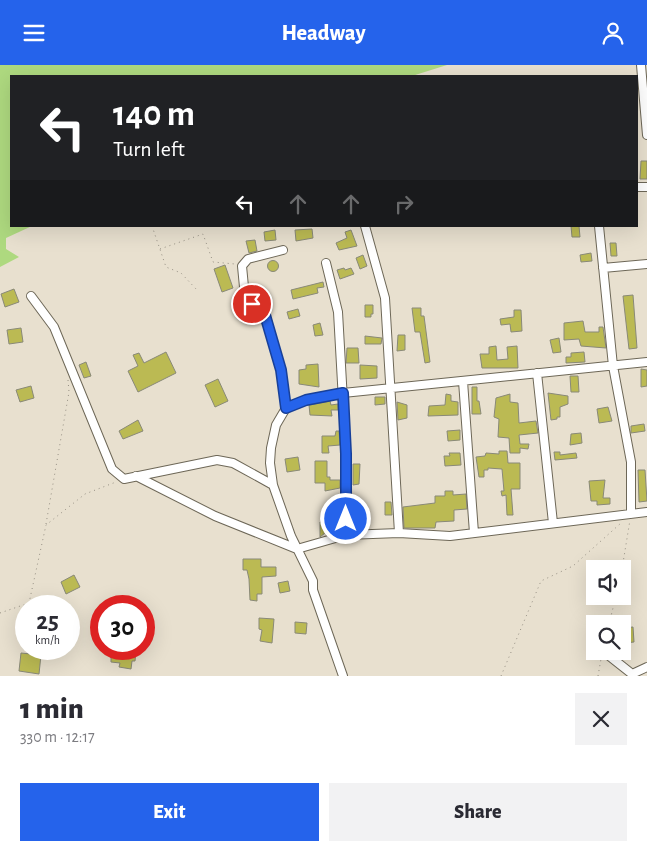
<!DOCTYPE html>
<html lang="en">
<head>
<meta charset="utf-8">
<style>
  body { margin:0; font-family:"Alegreya Sans",sans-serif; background:#f2f2f3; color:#2b2b33; height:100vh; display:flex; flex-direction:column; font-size:19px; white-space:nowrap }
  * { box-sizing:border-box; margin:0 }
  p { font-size:16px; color:#7c7c81 }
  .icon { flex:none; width:28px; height:28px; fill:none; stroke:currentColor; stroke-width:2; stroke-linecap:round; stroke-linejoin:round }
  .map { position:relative; height:611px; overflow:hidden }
  .panel { display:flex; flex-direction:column; background:#fff; flex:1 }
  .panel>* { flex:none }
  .top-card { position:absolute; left:10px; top:10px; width:628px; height:152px; border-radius:0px; box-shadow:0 5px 20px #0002; background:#202124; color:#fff; overflow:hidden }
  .controls { position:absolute; left:586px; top:495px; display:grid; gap:10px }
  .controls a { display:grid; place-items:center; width:45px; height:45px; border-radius:0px; background:#fff; box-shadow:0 5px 20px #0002; font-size:25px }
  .speed { position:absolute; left:15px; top:530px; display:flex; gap:10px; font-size:25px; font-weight:700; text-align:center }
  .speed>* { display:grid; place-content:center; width:65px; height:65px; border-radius:50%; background:#fff; box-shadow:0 5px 20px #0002; line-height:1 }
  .speed small { font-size:12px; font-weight:400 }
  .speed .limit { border:8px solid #d22; background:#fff; color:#111 }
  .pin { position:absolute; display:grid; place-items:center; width:42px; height:42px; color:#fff; margin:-21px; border:2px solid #fff; border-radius:50%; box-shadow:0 1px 5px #0007 }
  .me { position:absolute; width:55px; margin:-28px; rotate:0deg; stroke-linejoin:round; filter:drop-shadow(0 0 4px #0008) }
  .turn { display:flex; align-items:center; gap:18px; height:105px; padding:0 20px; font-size:22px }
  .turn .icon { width:65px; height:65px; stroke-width:2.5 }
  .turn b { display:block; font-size:35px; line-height:42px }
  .lanes { display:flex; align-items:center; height:48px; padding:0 20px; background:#0003; justify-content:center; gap:25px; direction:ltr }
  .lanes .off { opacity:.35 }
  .round { display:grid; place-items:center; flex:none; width:52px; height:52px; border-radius:0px; background:#f2f2f3 }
  .overview { display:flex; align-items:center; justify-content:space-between; height:85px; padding:0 20px }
  h1 { font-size:30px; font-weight:800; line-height:38px }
  .cta { display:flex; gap:10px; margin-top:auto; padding:10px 20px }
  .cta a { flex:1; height:58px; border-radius:0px; background:#2563eb; color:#fff; font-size:20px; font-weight:800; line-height:58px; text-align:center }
  .cta a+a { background:#f2f2f3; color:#2b2b33 }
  header { display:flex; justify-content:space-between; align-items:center; height:65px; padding:0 20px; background:#2563eb; color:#fff; font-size:22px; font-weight:800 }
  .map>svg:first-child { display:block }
</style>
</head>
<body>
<header><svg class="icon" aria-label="menu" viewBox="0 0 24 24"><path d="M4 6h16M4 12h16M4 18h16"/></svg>Headway<svg class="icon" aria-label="person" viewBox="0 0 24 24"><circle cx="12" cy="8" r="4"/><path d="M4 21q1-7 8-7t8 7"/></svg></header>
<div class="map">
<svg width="647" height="611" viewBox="0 0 647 611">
  <rect width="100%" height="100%" fill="#e8e0cf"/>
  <path fill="#aed97f" d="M0 0H447L412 11H11V161H32L6 173V184L19 192 0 202Z"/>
  <path fill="#bbba53" stroke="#898978" d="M641 96H647V114H640Z
    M571 161H579L580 172H572Z
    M312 164 313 173 296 176 295 165Z
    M275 165 276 175 265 176 264 167Z
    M351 165 357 181 339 185 336 178 347 173 345 167Z
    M255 175 257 186 249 188 246 176Z
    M610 178H616L617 191H611Z
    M591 188 592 196 581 197 580 190Z
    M363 190 367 201 360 204 356 193Z
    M267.5 201a5.5 5.5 0 1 1 11 0a5.5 5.5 0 1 1-11 0Z
    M225 200 233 223 222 227 214 204Z
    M344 203 345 205 351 203 354 209 340 214 337 205Z
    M323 217 324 222 317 223 318 228 293 234 291 225Z
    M14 224 19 237 5 242 1 229Z
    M633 230 637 283 629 284 623 231Z
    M365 240H373V249H371V252H365Z
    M412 243H421V251H424L430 297 425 298 420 267H415Z
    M298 244 300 251 289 254 287 247Z
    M514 245H521L522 266 511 267 510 259 501 260 500 254 514 252Z
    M583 256 585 267H599V262H603L606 283 581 281 579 274 564 275V258Z
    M320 258 323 270 315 271 313 260Z
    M21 263 23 277 9 279 7 265Z
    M398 270H405V285L397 286Z
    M365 271 382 273 381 279H365Z
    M559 273 561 287 553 288 550 275Z
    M496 281 497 295 508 294 507 282 517 281 518 303H482L480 289H489V282Z
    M347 283H358L359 298H346Z
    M166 287 176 308 138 327 128 306 138 301 133 290 139 288 144 298Z
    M584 287 585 297 566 298V292H571V288Z
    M86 297 91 311 84 313 79 300Z
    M318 299 319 322 299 319V305L306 304V300Z
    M360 300 377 301V313L360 314Z
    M641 304 647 305V321L641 322Z
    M570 311H578L579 327H571Z
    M218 314 228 336 215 342 205 320Z
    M31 321 34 333 20 337 16 325Z
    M472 322H477V336H479L481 349H472Z
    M548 328 568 331V339L560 342V352H557V354L551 355Z
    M446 329 451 330V336L458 337V350L428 351 429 341 445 340Z
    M510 329V337L518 338 519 358 536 356 538 368 519 370 520 379H529L528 384 520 383V388H510L509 373 498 372 499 354 494 352 496 333Z
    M375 332H385V339L375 340Z
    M330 336 331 340 338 339V345H331L332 351 310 350 309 340Z
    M397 337 407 340V353L398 355Z
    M608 342 612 356 599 358 597 344Z
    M138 355 143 366 123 374 119 366Z
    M644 359 645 366 631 368V361Z
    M460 365V375L448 376 447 366Z
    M336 366H339L340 380 328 381 329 388H322V371H335Z
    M581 368 582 378 570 380 571 369Z
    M499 386H507L508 398H520V424H511L513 450H507L506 430 502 431 501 426H504L502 404 488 403V405H484V412H479L476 392 485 391 486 388 499 389Z
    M554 387H560V390L576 388 577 393 555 395Z
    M449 388H460L461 400 445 401 444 391H450Z
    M298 392 300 405 287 407 285 394Z
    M315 396H327V412H330V415H340V423L325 426V418H315Z
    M353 399H360L359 419 353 420Z
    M638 405H645L647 436 639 437Z
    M605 415 603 433H610V439L597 440V436H591L589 416Z
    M445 426H453V430L466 429 467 444 454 445V456L436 457 435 463H404L403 442 435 438V431H445Z
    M385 437H391L392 450H385Z
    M320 457H331V468H325L320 472Z
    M243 494H261V502H276V511L262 512V529H257V536L250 535 249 514 247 505H243Z
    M74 510 80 522 66 529 61 517Z
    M288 516 290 526 280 528 278 518Z
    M259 553 274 554 272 578 260 576 262 565 259 564Z
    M295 557 307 558 306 569 295 568Z
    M633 562 634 577 625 578 624 563Z
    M116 584 136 586 135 596H132L131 604 119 602 120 598 111 597V589H115Z
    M21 588 41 590 39 609 19 606Z"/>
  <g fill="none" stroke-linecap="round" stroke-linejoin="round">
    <defs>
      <path id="minor" d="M641 0 647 70
        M636 122H647
        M365 161 385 233 399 468
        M599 161 613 301 631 397V449
        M283 185 248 194 242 201 244 222 253 239 265 250 281 305 286 343 276 360 271 383 270 398 273 420 291 471 313 516V525L343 611
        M326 198 338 247 346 389V470
        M603 203 647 199
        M31 231 54 262 112 404 124 414 217 395 233 398 273 420
        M537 308 553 458
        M463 316 474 468
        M286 343 306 335 343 328 647 297
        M136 411 215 451 297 484 346 470 399 468 450 471 647 447
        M603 586 632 609 647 602"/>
    </defs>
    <use href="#minor" stroke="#6d6757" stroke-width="10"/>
    <path stroke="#958f83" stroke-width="1" stroke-dasharray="1 4" stroke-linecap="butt" d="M152 161 166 202 181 208 197 225
      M160 184 203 169 213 197 235 199
      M46 459 69 327 68 315
      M622 504 630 455
      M0 548 29 538 46 460 85 429 116 417
      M609 559 616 531
      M501 611 541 516 573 501 621 458
      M598 611 601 594"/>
    <use href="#minor" stroke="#fff" stroke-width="8"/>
  </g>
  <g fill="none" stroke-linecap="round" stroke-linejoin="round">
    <defs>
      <path id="route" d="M252 239 265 250 281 305 286 343 306 335 343 328 346 389V454"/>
    </defs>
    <use href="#route" stroke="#184099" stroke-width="12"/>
    <use href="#route" stroke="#2563eb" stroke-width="9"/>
  </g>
</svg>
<div class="controls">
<a><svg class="icon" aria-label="sound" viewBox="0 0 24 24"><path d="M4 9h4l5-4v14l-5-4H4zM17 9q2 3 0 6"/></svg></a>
<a><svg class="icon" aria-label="search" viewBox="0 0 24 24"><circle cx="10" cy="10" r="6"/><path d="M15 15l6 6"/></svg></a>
</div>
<div class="speed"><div>25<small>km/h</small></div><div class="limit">30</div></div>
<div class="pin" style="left:252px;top:239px;background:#d93025"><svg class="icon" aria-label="arrive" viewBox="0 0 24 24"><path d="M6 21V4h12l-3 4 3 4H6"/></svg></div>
<svg class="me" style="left:346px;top:454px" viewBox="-20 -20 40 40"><circle r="17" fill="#2563eb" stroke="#fff" stroke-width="3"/><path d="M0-11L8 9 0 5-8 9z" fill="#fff"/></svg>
<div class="top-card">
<div class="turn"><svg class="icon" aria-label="left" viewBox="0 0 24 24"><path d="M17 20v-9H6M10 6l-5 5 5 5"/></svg><div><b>140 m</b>Turn left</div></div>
<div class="lanes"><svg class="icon" aria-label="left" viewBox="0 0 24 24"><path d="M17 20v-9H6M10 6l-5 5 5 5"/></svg><svg class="icon off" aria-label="ahead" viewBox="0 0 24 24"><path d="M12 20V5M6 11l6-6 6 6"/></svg><svg class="icon off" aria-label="ahead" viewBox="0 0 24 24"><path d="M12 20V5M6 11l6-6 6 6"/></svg><svg class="icon off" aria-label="right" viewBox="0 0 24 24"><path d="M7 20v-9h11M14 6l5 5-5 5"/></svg></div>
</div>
</div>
<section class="panel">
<div class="overview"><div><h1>1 min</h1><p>330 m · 12:17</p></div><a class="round"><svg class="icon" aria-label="close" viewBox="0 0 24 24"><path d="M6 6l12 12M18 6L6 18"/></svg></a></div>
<div class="cta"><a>Exit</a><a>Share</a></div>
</section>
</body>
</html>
